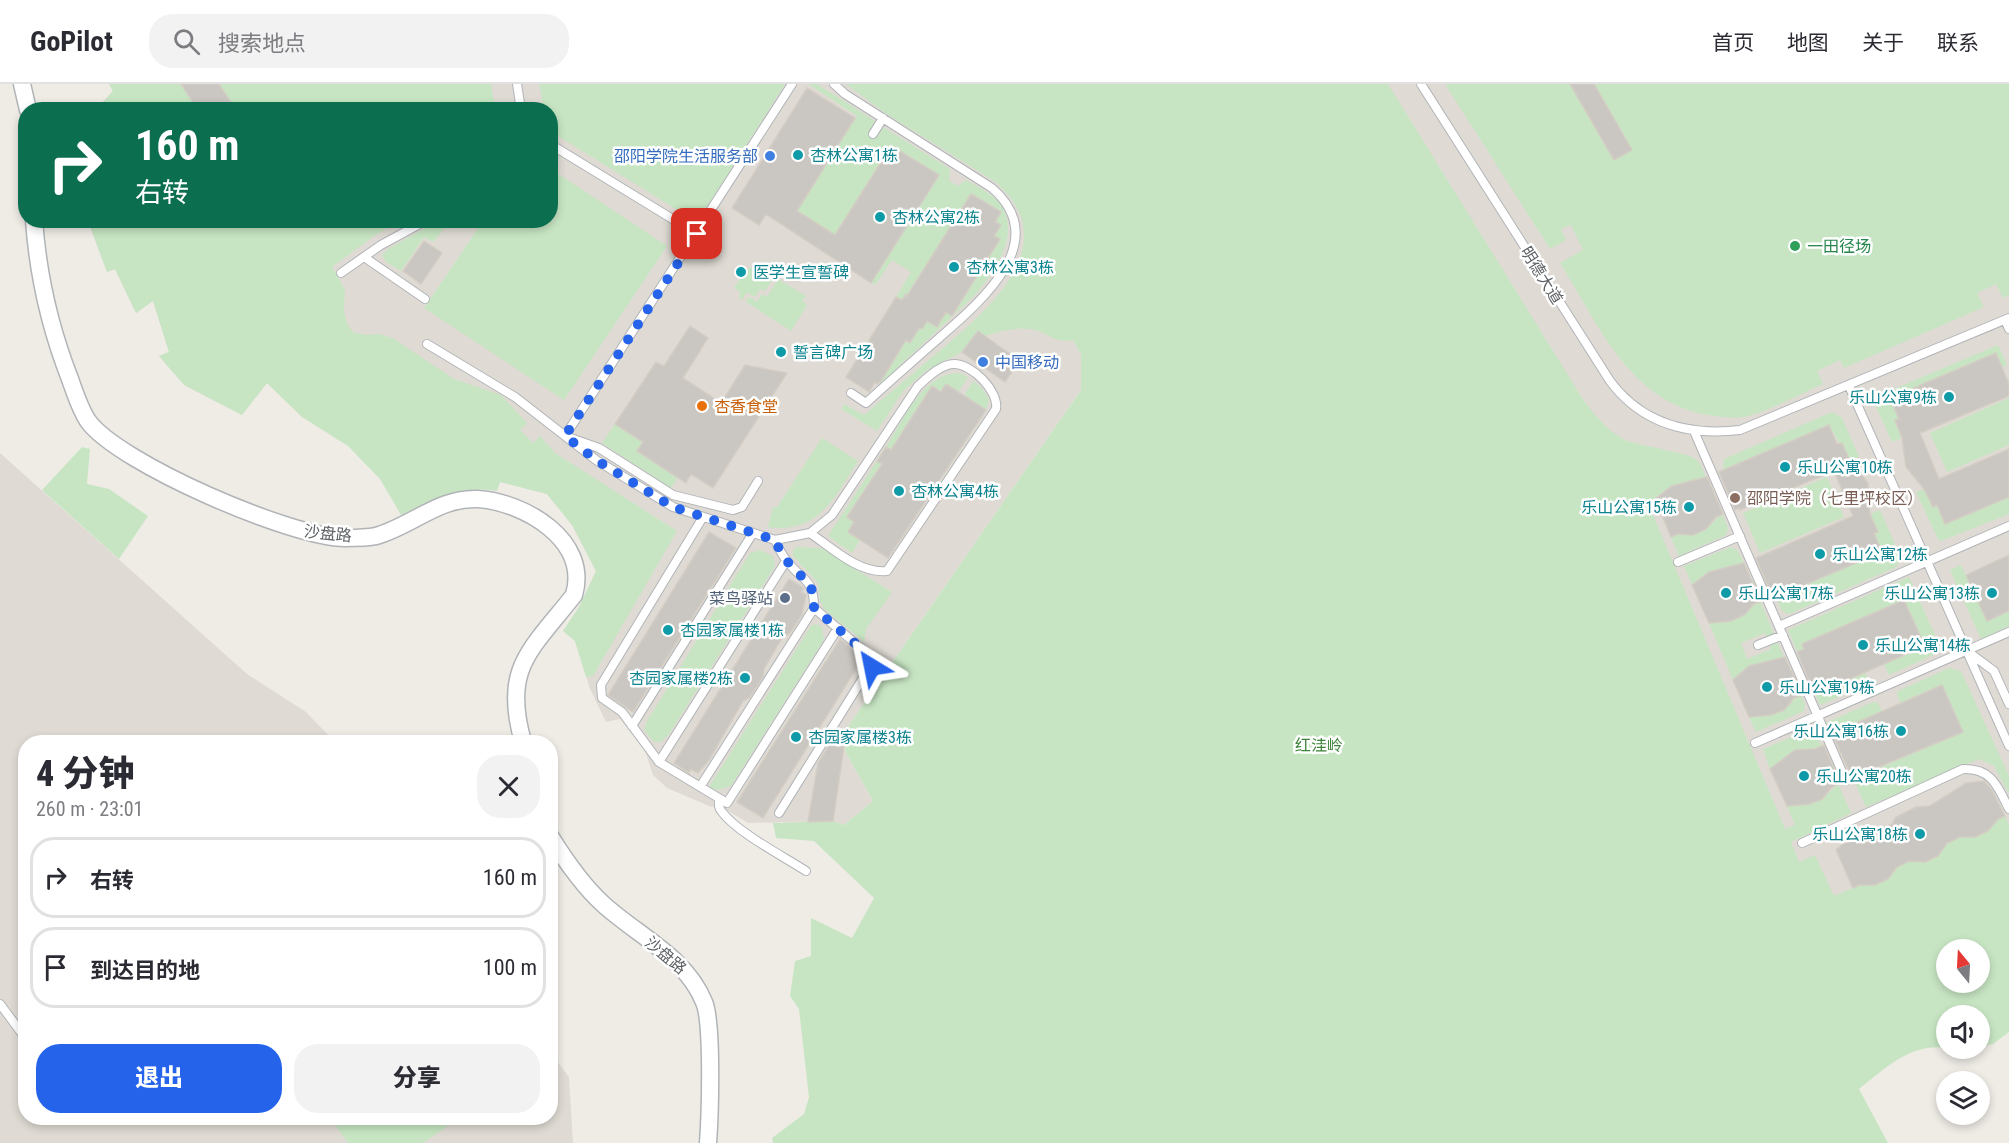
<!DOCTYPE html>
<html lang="zh">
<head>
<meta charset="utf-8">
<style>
  body { margin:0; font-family:"Roboto Condensed","Noto Sans SC",sans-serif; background:#f2f2f3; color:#2b2b33; height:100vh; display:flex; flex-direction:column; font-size:22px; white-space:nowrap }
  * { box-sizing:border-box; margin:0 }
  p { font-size:20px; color:#7c7c81 }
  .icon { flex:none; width:33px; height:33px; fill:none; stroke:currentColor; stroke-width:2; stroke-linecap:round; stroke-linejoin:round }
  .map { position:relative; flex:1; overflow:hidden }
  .side { position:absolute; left:18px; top:651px; width:540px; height:390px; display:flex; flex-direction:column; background:#fff; border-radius:24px; box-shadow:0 3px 9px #0003 }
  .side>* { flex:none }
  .banner { position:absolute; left:18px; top:18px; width:540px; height:126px; border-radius:24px; box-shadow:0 3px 9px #0003; background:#0b6e4f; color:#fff; overflow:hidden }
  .needle { width:39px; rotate:342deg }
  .tools { position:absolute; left:1936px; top:855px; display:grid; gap:12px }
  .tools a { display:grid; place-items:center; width:54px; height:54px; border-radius:50%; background:#fff; box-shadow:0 3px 9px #0003; font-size:30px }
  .pin { position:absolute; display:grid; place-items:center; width:51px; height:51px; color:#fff; margin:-26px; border-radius:12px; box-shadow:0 3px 9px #0006 }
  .me { position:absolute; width:66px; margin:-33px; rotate:325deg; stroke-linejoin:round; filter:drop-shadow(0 0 4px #0008) }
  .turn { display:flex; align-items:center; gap:21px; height:126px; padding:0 18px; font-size:27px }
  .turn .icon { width:78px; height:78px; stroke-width:2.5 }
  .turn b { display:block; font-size:42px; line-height:51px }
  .round { display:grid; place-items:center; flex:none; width:63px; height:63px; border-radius:24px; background:#f2f2f3 }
  .summary { display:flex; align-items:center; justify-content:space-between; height:102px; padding:0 18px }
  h1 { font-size:36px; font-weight:800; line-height:45px }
  .cta { display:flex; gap:12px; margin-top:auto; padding:12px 18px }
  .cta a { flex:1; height:69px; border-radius:24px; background:#2563eb; color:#fff; font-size:24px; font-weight:800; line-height:69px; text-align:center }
  .cta a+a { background:#f2f2f3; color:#2b2b33 }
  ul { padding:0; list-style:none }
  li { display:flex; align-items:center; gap:18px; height:81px; margin:0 12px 9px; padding:0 6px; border:3px solid #e1e1e2; border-radius:24px }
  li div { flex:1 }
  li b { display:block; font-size:22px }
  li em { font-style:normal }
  header { display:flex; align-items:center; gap:36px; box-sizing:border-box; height:84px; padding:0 30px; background:#fff; border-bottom:2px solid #e1e1e2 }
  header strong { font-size:28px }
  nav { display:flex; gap:33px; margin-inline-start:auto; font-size:21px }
  .search { width:420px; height:54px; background:#f2f2f3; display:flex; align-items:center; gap:15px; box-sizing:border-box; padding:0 21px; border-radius:24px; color:#7c7c81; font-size:22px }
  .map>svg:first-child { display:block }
</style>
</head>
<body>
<header>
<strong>GoPilot</strong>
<div class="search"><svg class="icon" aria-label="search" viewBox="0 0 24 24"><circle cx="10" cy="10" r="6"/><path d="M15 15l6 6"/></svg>搜索地点</div>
<nav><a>首页</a><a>地图</a><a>关于</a><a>联系</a></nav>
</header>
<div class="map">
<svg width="2009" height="1059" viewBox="0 0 2009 1059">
  <rect width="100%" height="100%" fill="#efece6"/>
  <path fill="#dfdbd4" d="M109 0H2009V786L1834 813 1799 779 1236 82 849 641 845 667 873 717 844 741 833 737 748 739 725 725 709 722 667 704 653 691 645 667 620 635 606 638 590 605 575 557 563 547 579 523 596 487 572 441 547 410 500 398 302 333 267 299 242 331 184 301 159 272 169 268 153 217 136 229 115 185 107 188 88 137 550 136V26L96 25 113 7Z
    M0 369 247 590 306 628 335 658H26V1034H550L551 969 569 993 573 1059H0Z"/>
  <path fill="#c7e5c3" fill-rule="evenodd" d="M109 0H181L198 26H96L113 7Z
    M219 0H491L495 25H236Z
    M539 0H785L705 126 694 133 687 132 558 52 551 39 550 26 544 25Z
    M808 0H817L875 37 869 47 878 53 883 43 950 85 949 97 958 102 966 96C978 103 993 110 1001 121 1021 151 994 188 975 211L879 301 906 256 909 258 919 244 922 245 927 237 937 243 946 228 952 231 1000 155 994 152 1001 142 995 138 1001 128 971 110 907 212 902 216 896 213 911 188 892 176 875 201 871 199 939 91 895 64 888 74 885 72 835 151 797 127 857 32Z
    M846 0H1388L1584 317C1596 332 1607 347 1625 356 1639 362 1691 369 1697 376 1701 380 1703 387 1706 393L1672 402 1648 419 1785 745 1795 741 1787 722 1809 720 1822 715 1838 700 1851 729 1791 758 1799 778 1815 771 1834 812 1859 801H1875L1888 795 1897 783 1909 777 1925 778 1938 772 1947 759 1960 753H1975L1988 747 1998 735 2005 732 2009 742V948L1993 960 1980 963V932H1947V964C1910 959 1886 984 1859 1005L1888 1059H773L772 1054 804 1030 809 1013 799 925 790 912 795 877 811 872V834L852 854 874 814 814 757 776 754 773 739 833 737 844 741 873 717 845 667 849 641 1081 306V270L1073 256C1056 259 1052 252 1038 247 1022 241 1000 247 985 252L978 247 962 268 927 286 903 307 877 347 841 325 844 320 864 331C888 310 913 290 937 269 986 228 1069 159 994 97L885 29ZM1947 866H1980V898H1947Z
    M1445 0H2009V211L2003 214 1996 200 1977 209 1984 223 1844 284 1840 276 1817 287 1823 300C1802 309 1764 330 1743 333 1730 335 1716 332 1702 330 1627 313 1598 239 1560 179L1583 166 1571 141 1561 145 1566 156 1550 165Z
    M551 85 667 162 564 316 424 224 483 137 550 136Z
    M88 137H401C376 148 355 167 332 183L345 206 344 227 347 240 353 248 366 251 379 250 394 255 454 295 501 311 527 339 520 346 533 359 540 352 555 369 677 447 593 592 586 593 575 557 563 547 579 523 596 487 572 441 547 410 500 398 497 407C458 401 435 414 401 431L380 395 348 362 302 333 267 299 242 331 184 301 159 272 169 268 153 217 136 229 115 185 107 188Z
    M438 137 446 142 433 158 424 153 401 187 386 178 382 171 388 165Z
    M761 182 762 188 773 195 765 207 760 205 755 213 747 208 742 216 739 214 740 208 734 204 746 185Z
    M778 195 806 212 802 217 807 221 791 247 746 218 749 213 757 218 762 210 767 213Z
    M1998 261 2007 281 2002 283 1996 269 1890 314 1899 335 1895 337 1902 354 1892 358 1874 318 1875 313Z
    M960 289 968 293 958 308 946 300 941 308 932 303 891 366 886 363C903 337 923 288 960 289Z
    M973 297 981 303 989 315 986 326 964 312Z
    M2009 314V361L1947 388 1930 349Z
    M1832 328 1842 334 1859 373 1850 377 1829 341 1723 386 1724 375Z
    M615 340 643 358 637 367 678 393 671 404 602 359Z
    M822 354 858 377C834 414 819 450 768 443L773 423H777Z
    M82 363 90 365 87 400 109 405 148 432 119 475 42 406Z
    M877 377 882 380 847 433 854 438 848 448 860 456 852 469 828 452Z
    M1827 393 1844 433 1760 469 1743 429Z
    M1924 405 1932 422 1937 421 1945 440 2009 413V430L1941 457 1938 455 1916 408Z
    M1880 426 1901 474 1896 483 1789 530 1782 527 1776 513 1877 447 1870 430Z
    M1723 431 1728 444 1726 451 1679 472 1671 453C1682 448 1693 452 1704 446 1712 442 1714 434 1723 431Z
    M797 463 821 464 892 508 866 545 864 558 824 525 820 517 818 499 793 472V466Z
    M1731 463 1738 467 1744 479 1709 488 1692 501 1684 482Z
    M760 466 773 472 775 482 669 650 661 658H654L644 646 646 639 750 469Z
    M1961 481 1987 537 2009 527V542L1981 555 1950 486Z
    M1909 493 1942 567 1889 591 1884 580 1924 562 1904 516 1802 560 1822 607 1865 588 1868 597 1867 601 1820 621 1788 546Z
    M1760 517 1774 550 1766 553 1765 549 1741 559 1747 575 1771 565 1770 561 1777 558 1784 573 1750 582 1733 596 1709 539C1719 535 1730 538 1742 532 1749 528 1752 520 1760 517Z
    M816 540 822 543 824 556 731 702 718 706 709 703 811 542Z
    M1949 584 1961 587 2009 692V710L1994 682 1979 675 1866 723 1828 638 1873 618 1878 619 1882 628 1840 646 1861 692 1962 648 1901 620 1897 611 1898 607Z
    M1801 611 1805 621 1804 627 1756 648 1749 633C1760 629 1771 633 1782 627 1790 622 1792 615 1801 611Z
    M1811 645 1822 662 1788 671 1770 685 1763 665Z
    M330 1034H459L423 1059H348Z"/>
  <path fill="#cac7c2" stroke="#d4cdc4" stroke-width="1.5" d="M181 0H219L236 26H198Z
    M1570 0H1594L1632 66 1614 76Z
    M807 4 855 34 797 127 835 151 885 72 888 73 895 64 939 91 871 199 766 130 759 141 732 124Z
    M971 110 1001 128 995 138 1001 141 994 152 1000 155 952 232 946 228 937 243 927 237 922 245 919 244 910 259 906 256 881 297 877 300 875 298 869 308 846 293 896 213 902 216 906 210 907 212Z
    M424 157 442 169 421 200 403 187Z
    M690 242 708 254 683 294 721 319 745 281 787 289 713 404 691 390 686 399 637 367 643 358 615 340 656 278 664 282Z
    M978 247 1020 277 1005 298 962 268Z
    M1996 269 2009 300V312L1920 349 1939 395 2009 365V413L1945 440 1937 421 1933 423 1924 405 1906 383 1902 354 1895 336 1899 335 1890 314Z
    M946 300 986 326 888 474 848 448 854 438 847 433 882 380 877 377 886 363 891 366 932 302 941 308Z
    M1829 341 1837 360 1842 359 1850 377 1868 399 1870 430 1878 448 1874 449 1882 468 1776 513 1772 512 1756 474 1853 432 1834 387 1740 426 1739 424 1735 426 1719 388Z
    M1707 393 1723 430 1716 433 1706 445 1693 451 1678 450 1671 453 1655 415 1672 402Z
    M709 448 736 464 633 628 608 611Z
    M2009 471V527L1987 537 1966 491Z
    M1744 479 1761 517 1754 520 1744 531 1731 537 1709 539 1692 501 1709 488Z
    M789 495 804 504 801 508 806 511 802 531 790 549 782 554 764 585 763 593 750 613 743 617 709 676 698 689 691 685 689 689 674 679Z
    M1904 516 1925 562 1822 607 1820 603 1813 606 1797 568 1804 565 1802 560Z
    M840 555 863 574 763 734 737 718Z
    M1785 573 1802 611 1794 614 1784 626 1771 631 1749 633 1733 596 1749 582Z
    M1942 601 1963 648 1852 694 1835 656 1843 653 1840 646Z
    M829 661 844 663 833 737 808 738 818 679Z
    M1824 661 1840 699 1832 703 1822 715 1809 720 1787 722 1770 685 1795 666 1815 665Z
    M1984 697 1992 706 2005 732 1998 735 1988 747 1975 753H1960L1947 759 1938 772 1925 778 1909 777 1897 783 1888 795 1875 801H1859L1853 804 1836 766 1846 757 1866 747 1880 745 1892 740 1896 733 1916 723 1930 722 1966 699Z"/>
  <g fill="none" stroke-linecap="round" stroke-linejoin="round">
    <defs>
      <path id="lane" d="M517 0 521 26
        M834 0 845 10 992 104C1054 158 979 219 938 255 914 276 890 297 866 319L851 309
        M1421 0 1610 297C1642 340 1688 352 1740 346L2009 234
        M873 50 883 34
        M550 60 697 150 698 154
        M364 173 425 215
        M341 189 381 161 427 136
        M2005 236 2009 245
        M427 260 515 313 596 376 673 423 775 456 810 449 832 431 918 302C927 294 941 280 954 280 972 280 999 307 996 325L887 487C859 490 832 464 810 449
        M1849 302 2009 662
        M1694 347 1846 697
        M758 397 742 423 733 426 673 411 599 364 565 352 792 0
        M703 433 601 601 602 614 622 628 659 678 727 719 838 544
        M775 456C778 463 782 471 787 477 803 498 814 494 814 524L871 573 873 578 779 729
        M1678 478 1740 452
        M1779 542 2009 442
        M1758 561 1783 551
        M1967 567 1994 587 2009 620
        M632 642 753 449
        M1755 659 2009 548
        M659 678 786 477
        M700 703 814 524
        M719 715C719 720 718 724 722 728 738 749 783 772 806 787
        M1802 759 1963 685C1992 684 1998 703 2009 725
        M0 920 26 955"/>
      <path id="street" d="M22 0 28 26
        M34 136C38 192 50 244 70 295 75 309 80 325 88 337 118 379 292 454 345 454 354 454 367 454 376 452 412 442 439 413 478 415 524 418 590 456 574 511 530 567 502 584 523 658
        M550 752C565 776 582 801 603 820 638 852 686 873 704 918 713 939 710 1032 708 1059"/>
    </defs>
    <use href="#lane" stroke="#b1b4b7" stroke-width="10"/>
    <use href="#street" stroke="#b1b4b7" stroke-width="19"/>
    <use href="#lane" stroke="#fff" stroke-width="8"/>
    <use href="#street" stroke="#fff" stroke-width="16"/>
  </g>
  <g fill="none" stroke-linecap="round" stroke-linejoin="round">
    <path stroke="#2563eb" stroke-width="10" stroke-dasharray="0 18" d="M697 150 565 352 596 376 673 423 775 456C778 463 782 471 787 477 803 498 814 494 814 524L871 573 872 583"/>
  </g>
  <g fill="#0f9aa8" stroke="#fff" stroke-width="2">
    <circle cx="798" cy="71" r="6"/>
    <circle cx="880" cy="133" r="6"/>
    <circle cx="954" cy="183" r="6"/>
    <circle cx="741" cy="188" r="6"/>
    <circle cx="781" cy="268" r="6"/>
    <circle cx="1949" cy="313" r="6"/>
    <circle cx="1785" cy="383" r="6"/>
    <circle cx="899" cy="407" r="6"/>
    <circle cx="1689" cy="423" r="6"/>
    <circle cx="1820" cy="470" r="6"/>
    <circle cx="1726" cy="509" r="6"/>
    <circle cx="1992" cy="509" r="6"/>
    <circle cx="668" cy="546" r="6"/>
    <circle cx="1863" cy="561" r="6"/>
    <circle cx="745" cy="594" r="6"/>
    <circle cx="1767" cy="603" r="6"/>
    <circle cx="1901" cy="647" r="6"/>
    <circle cx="796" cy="653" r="6"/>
    <circle cx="1804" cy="692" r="6"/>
    <circle cx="1920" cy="750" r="6"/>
  </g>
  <g fill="#3f7fe0" stroke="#fff" stroke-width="2">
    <circle cx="770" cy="72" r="6"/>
    <circle cx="983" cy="278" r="6"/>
  </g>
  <circle fill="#2e9e5b" stroke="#fff" stroke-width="2" cx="1795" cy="162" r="6"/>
  <circle fill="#e8710a" stroke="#fff" stroke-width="2" cx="702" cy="322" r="6"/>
  <circle fill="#8d6e63" stroke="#fff" stroke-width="2" cx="1735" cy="414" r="6"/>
  <circle fill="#5c6f8a" stroke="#fff" stroke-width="2" cx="785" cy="514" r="6"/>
  <g text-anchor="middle" stroke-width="5" stroke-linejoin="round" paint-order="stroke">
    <g font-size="16" fill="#0d838f" stroke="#fff" text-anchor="start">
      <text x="810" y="77">杏林公寓1栋</text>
      <text x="892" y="139">杏林公寓2栋</text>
      <text x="966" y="189">杏林公寓3栋</text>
      <text x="753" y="194">医学生宣誓碑</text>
      <text x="793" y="274">誓言碑广场</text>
      <text x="1937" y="319" text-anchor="end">乐山公寓9栋</text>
      <text x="1797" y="389">乐山公寓10栋</text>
      <text x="911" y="413">杏林公寓4栋</text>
      <text x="1677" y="429" text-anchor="end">乐山公寓15栋</text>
      <text x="1832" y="476">乐山公寓12栋</text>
      <text x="1738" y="515">乐山公寓17栋</text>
      <text x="1980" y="515" text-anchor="end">乐山公寓13栋</text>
      <text x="680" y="552">杏园家属楼1栋</text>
      <text x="1875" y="567">乐山公寓14栋</text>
      <text x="733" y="600" text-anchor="end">杏园家属楼2栋</text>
      <text x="1779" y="609">乐山公寓19栋</text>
      <text x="1889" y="653" text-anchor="end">乐山公寓16栋</text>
      <text x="808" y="659">杏园家属楼3栋</text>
      <text x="1816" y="698">乐山公寓20栋</text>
      <text x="1908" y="756" text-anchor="end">乐山公寓18栋</text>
    </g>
    <g font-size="16" fill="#366cbe" stroke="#fff" text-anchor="end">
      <text x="758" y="78">邵阳学院生活服务部</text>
      <text x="995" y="284" text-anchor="start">中国移动</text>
    </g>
    <g font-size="16" fill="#27864d" stroke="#fff" text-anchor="start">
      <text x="1807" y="168">一田径场</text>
    </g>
    <g font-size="16" fill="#5d6265" stroke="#fff">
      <text transform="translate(1542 191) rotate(58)" y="6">明德大道</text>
      <text transform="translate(328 449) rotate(6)" y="6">沙盘路</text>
      <text transform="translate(666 871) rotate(40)" y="6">沙盘路</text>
    </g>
    <g font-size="16" fill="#c56008" stroke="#fff" text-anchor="start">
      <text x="714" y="328">杏香食堂</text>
    </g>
    <g font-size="16" fill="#785e54" stroke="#fff" text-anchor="start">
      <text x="1747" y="420">邵阳学院（七里坪校区）</text>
    </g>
    <g font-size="16" fill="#4e5e75" stroke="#fff" text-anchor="end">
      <text x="773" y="520">菜鸟驿站</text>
    </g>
    <g font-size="16" fill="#3c8238" stroke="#fff">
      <text x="1319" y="667">红洼岭</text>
    </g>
  </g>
</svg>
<div class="tools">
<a><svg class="needle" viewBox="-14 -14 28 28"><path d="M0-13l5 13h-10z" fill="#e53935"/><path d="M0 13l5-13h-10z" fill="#7c7c81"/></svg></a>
<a><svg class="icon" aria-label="sound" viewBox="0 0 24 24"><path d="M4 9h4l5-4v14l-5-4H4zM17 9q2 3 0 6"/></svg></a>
<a><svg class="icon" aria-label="layers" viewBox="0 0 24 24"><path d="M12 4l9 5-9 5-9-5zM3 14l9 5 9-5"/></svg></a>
</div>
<div class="pin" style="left:697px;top:150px;background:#d93025"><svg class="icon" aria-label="arrive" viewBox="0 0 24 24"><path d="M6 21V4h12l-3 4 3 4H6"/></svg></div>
<svg class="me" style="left:872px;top:583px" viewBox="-20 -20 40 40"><path d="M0-17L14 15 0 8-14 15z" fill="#2563eb" stroke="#fff" stroke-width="4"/></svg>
<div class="banner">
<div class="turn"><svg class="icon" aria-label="right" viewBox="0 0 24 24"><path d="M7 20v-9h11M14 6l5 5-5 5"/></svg><div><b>160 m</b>右转</div></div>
</div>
<section class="side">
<div class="summary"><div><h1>4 分钟</h1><p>260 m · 23:01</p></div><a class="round"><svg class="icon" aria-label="close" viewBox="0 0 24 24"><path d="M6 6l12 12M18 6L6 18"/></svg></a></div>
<ul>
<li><svg class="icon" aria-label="right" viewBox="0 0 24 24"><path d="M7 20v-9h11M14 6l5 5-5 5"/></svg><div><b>右转</b></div><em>160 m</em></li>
<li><svg class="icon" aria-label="arrive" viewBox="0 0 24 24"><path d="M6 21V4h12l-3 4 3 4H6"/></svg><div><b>到达目的地</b></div><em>100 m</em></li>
</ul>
<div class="cta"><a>退出</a><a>分享</a></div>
</section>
</div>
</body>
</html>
